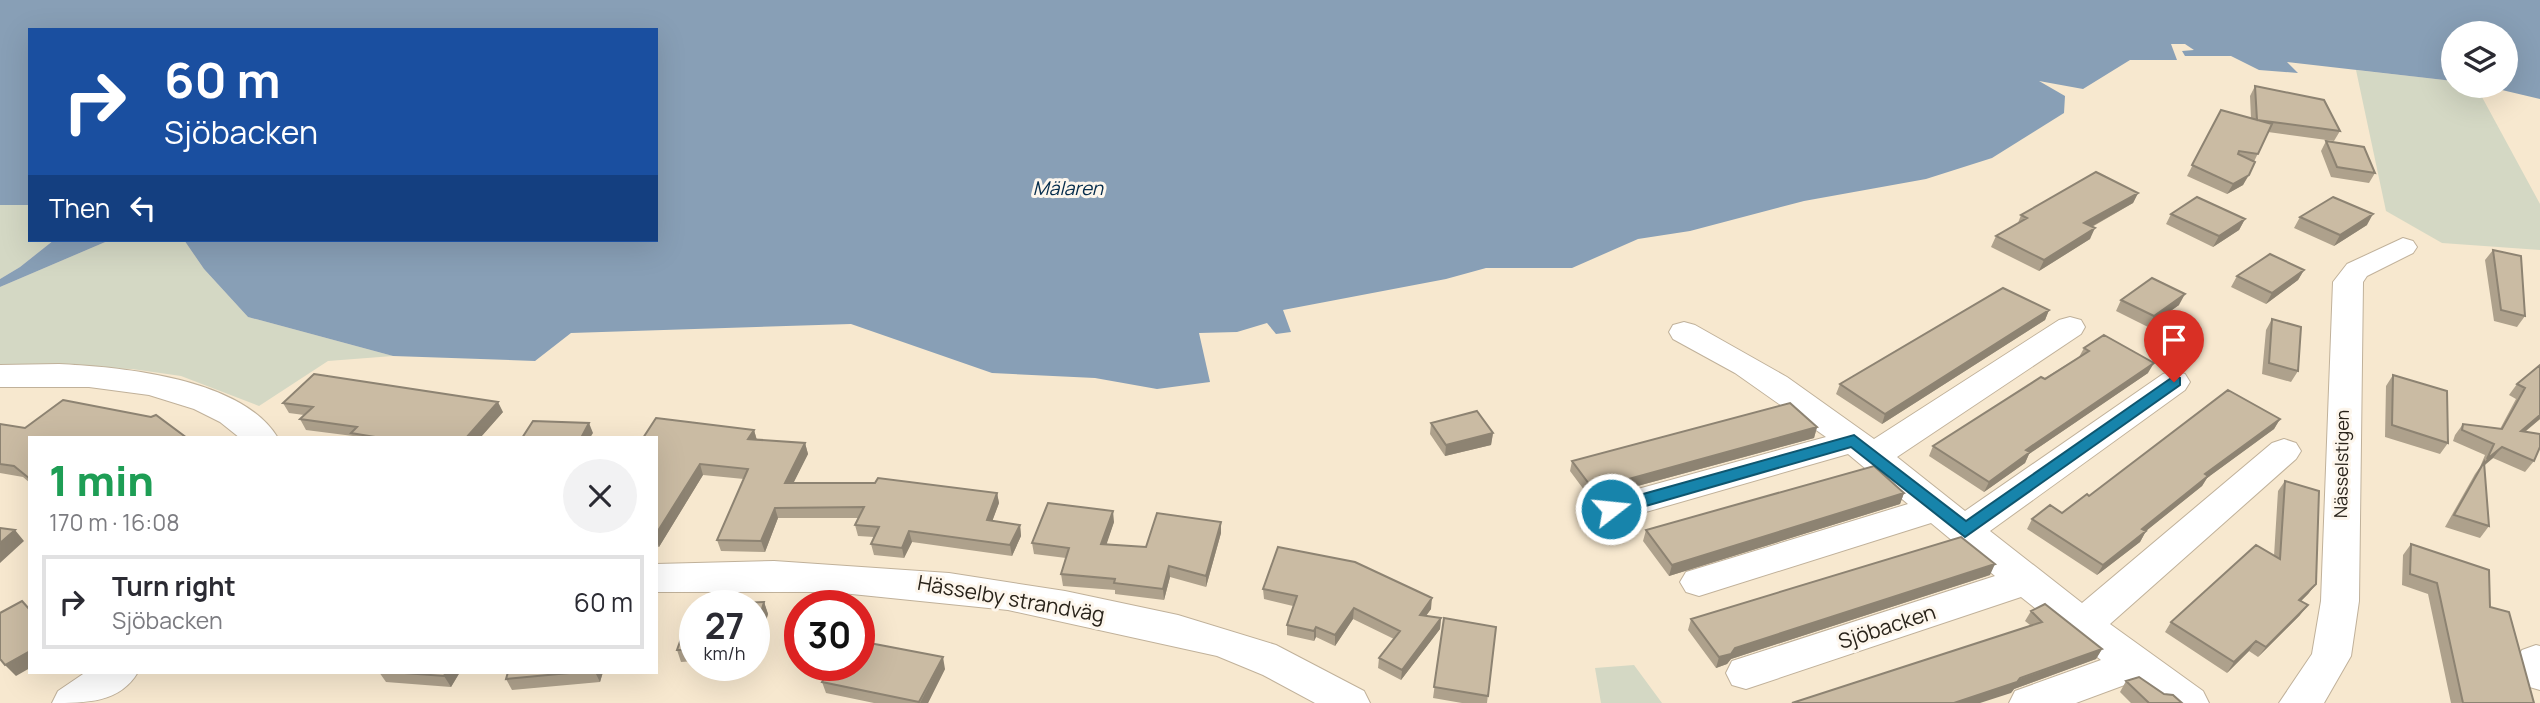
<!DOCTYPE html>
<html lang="en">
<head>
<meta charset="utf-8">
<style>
  body { margin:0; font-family:Manrope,sans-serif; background:#f2f2f3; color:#2b2b33; height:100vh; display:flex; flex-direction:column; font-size:26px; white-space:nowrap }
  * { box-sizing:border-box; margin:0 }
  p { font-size:23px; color:#7c7c81 }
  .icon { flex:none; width:38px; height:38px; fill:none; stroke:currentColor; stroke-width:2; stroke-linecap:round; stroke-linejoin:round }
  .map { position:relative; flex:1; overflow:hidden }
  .side { position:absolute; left:28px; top:436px; width:630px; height:238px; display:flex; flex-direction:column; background:#fff; border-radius:0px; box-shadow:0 7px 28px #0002 }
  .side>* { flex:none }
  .top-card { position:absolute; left:28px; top:28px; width:630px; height:214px; border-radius:0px; box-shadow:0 7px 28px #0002; background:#1a4fa0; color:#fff; overflow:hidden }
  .fabs { position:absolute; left:2441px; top:21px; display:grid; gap:14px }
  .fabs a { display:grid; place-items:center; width:77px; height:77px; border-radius:50%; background:#fff; box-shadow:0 7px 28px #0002; font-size:35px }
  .speed { position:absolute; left:679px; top:590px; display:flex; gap:14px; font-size:35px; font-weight:700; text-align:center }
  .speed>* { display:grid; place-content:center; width:91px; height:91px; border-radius:50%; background:#fff; box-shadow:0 7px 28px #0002; line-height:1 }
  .speed small { font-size:18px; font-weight:400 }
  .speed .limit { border:10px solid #d22; background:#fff; color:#111 }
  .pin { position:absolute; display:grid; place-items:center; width:60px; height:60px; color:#fff; margin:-72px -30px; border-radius:50% 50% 50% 0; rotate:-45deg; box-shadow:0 0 7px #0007 }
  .pin .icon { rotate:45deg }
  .me { position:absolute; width:77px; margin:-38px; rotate:74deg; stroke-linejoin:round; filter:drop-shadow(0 0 5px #0008) }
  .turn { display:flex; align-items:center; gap:24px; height:147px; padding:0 21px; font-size:32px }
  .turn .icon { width:91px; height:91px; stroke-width:2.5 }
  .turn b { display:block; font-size:49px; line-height:60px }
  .then { display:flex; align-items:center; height:66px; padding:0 21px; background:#0003; gap:14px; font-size:26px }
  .round { display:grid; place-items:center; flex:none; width:74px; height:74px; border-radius:37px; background:#f2f2f3 }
  .headline { display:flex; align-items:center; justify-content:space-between; height:119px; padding:0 21px }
  h1 { font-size:42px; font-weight:800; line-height:52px; color:#1e9e55 }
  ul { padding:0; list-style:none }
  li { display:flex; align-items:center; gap:21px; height:94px; margin:0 14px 10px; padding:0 7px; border:4px solid #e1e1e2; border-radius:0px }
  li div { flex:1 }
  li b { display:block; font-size:26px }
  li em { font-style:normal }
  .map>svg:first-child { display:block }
</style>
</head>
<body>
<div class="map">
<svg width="2540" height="703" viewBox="0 0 2540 703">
  <rect width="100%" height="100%" fill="#f7e8cf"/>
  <path fill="#d4d8c4" d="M2356 70 2453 81 2454 86H2476L2540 204V250L2442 243 2386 211Z
    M22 203 30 205V240H54L20 267 0 279V205Z
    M110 240H184L204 269 248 317 393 356 328 361 259 406 181 376 132 369 0 365V287Z
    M1634 665 1662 703H1601L1595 668Z"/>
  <path fill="#889fb6" d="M0 0H2540V99L2485 86H2506V33H2454L2453 81 2287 62 2298 73 2259 70 2231 56H2185L2182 51 2194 50 2185 44H2171L2177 60H2130L2083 89 2039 81 2065 96 2064 113 1992 158 1926 179 1804 201 1690 231 1638 239 1572 268H1486L1446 279 1283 310 1291 332 1276 334 1267 323 1237 332 1199 333 1210 382 1157 389 1095 378 992 373 851 324 571 333 535 361 393 356 248 317 204 269 184 240H656V30H30V205H0Z
    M54 240H110L0 287V279L20 267Z"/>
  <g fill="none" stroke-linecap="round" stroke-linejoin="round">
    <defs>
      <path id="minor" d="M2403 238 2413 241 2417 247 2413 253 2367 276 2363 282 2359 601 2351 656 2324 703H2279L2312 654 2321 601 2333 282 2347 264Z
        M2070 317 2081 320 2085 327 2081 334 1897 457 1965 511 2163 374 2174 371 2185 374 2190 382 2185 390 1990 531 2082 603 2272 443 2284 439 2296 443 2301 451 2296 459 2110 624 2203 691 2209 703H2158L2130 683 2076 703H2009L2015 691 2101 660 2021 597 1746 689 1732 685 1726 673 1732 661 1995 576 1931 523 1699 596 1686 592 1680 582 1686 572 1908 504 1848 454 1611 522 1598 518 1593 509 1598 500 1826 437 1735 373 1673 339 1669 332 1673 325 1684 322 1695 325 1787 377 1874 439 2059 320Z
        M59 364C121 367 242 378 278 438H240L220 422 194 409 149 395 89 387H0V365Z
        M774 561 949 573 1065 591 1178 615 1276 645 1364 691 1370 703H1315L1263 675 1217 656 1008 610 832 592H656V564Z
        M2536 645 2540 646V690L2526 686 2516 661 2522 650Z
        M86 672H138C120 703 86 703 52 703L58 691Z"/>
    </defs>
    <use href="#minor" stroke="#c0b19a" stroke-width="2"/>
    <use href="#minor" fill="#fff" fill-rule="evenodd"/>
  </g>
  <path fill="#aea18c" d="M2255 86 2340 131 2334 141 2268 132 2243 185 2227 194 2187 176 2221 110 2251 118 2250 96Z
    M2326 141 2375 173 2369 183 2331 177 2321 151Z
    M2138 193 2133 203 2092 227 2090 239 2039 271 1991 247 1996 236 2018 223 2021 215Z
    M2171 214 2245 219 2239 230 2213 247 2166 224Z
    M2300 217 2367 225 2334 246 2294 228Z
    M2493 250 2525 316 2517 327 2494 321 2485 260Z
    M2304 270 2298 280 2266 304 2231 287 2237 276Z
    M2121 300 2179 305 2148 327 2116 311Z
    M2049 310 2045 320 1882 424 1836 394 1840 384Z
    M2272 319 2298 371 2291 382 2262 374 2266 330Z
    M2084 348 2148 373 2029 454 2025 463 1984 492 1929 456 1933 446 2079 357Z
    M2540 365V419L2525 432 2534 461 2525 472 2493 458 2484 466 2489 526 2480 538 2445 527 2475 474 2480 467 2485 455 2453 441 2455 435 2463 424 2500 429 2516 399 2509 395 2517 384Z
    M2393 375 2448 443 2440 454 2385 437 2386 386Z
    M283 403 503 412 480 438H354L353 436 306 430 300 419 304 415 289 413Z
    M2280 419 2274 429 2207 478 2202 486 2146 531 2140 542 2097 575 2027 529 2032 519 2062 513Z
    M1431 423 1493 433 1491 445 1445 456 1430 434Z
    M0 424 25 428 187 438H30V483L23 477 0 473Z
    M1817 427 1814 438 1597 497 1593 502 1570 471 1572 461Z
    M754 430 757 440 805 443 808 454 793 483 997 493 999 503 992 521 1020 525 1021 536 1012 556 912 542 904 558 874 555 871 544 874 537 858 536 855 525 859 518H778L765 552 721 551 717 540 744 479 703 475 659 547 656 546V438Z
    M2285 481 2316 584 2308 594 2301 601 2300 615 2258 657 2249 651 2227 673 2165 632 2171 622 2274 556 2278 491Z
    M1904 493 1900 504 1669 576 1643 541 1646 530Z
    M1114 522 1106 544 1146 547 1221 522V533L1206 587 1170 577 1164 600 1115 594V590L1063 586 1061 574 1066 558 1034 554 1032 543Z
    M2411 544 2490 607 2534 703H2451L2428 594 2402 585 2403 555Z
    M1990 575 1731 659 1727 664 1716 668 1688 630 1691 619Z
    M1263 589 1431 609 1426 616 1441 618 1440 629 1401 680 1378 668 1379 658 1394 639 1353 619 1335 646 1316 637 1314 641 1287 635V625L1293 606 1264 599Z
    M764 602 768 614 755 659H754V606H695V661L681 662 677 650 693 605Z
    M2031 611 2102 649 2096 659 2014 689 2011 693 2030 625 2025 621Z
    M1444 618 1496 627 1487 703H1462L1433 698Z
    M945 669 928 703H874L826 693 822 682Z
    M379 672H460L451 687 386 682Z
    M508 672H603L600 682 512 690 506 679Z
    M2126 681 2164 694 2182 703H2131L2120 692Z"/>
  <path fill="#8d8372" d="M2249 175 2243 185 2227 194 2233 184Z
    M2138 193 2133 203 2080 233 2084 223Z
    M2373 214 2367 225 2334 246 2340 235Z
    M2245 219 2239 230 2213 247 2219 236Z
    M2095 228 2090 239 2039 271 2044 260Z
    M2304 270 2298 280 2266 304 2272 293Z
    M2185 294 2179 305 2148 327 2154 316Z
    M2049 310 2045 320 1882 424 1885 414Z
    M2154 363 2148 373 2029 454 2025 463 1984 492 1989 482 2026 450Z
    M498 402 503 412 480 438H466Z
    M2540 415V419L2512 442 2521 431Z
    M2280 419 2274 429 2207 478 2202 486 2136 539 2142 529 2205 474Z
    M589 423 593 433 590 438H581Z
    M1817 427 1814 438 1597 497 1593 502 1595 492 1600 487Z
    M754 430 757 441 748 439Z
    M1493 433 1491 445 1445 456 1446 445Z
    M805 443 808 454 788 494 785 483Z
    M2502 447 2493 458 2478 470 2487 459Z
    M700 464 703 475 659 547 656 539V534Z
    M997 493 999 503 989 530 987 520Z
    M1904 493 1900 504 1669 576 1672 565Z
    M775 508 778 518 765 552 761 541Z
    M1113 511 1114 522 1103 555 1101 544Z
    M1221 522V533L1206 587V576Z
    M1020 525 1021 536 1012 556 1010 545Z
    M15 530 24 541 0 563V543Z
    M909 531 912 542 904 558 902 548Z
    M2146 531 2140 542 2097 575 2103 565Z
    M1995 564 1990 575 1731 659 1727 664 1716 668 1719 657 1735 648Z
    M1169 566 1170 577 1164 600 1163 589Z
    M2316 584 2308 594 2292 610 2299 600Z
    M1432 598 1431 609 1419 625 1420 615Z
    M764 602 768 614 755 659 754 637Z
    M2308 605 2300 615 2258 657 2266 647Z
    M1354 608 1353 619 1335 646V635Z
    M1441 618 1440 629 1401 680 1402 670Z
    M1316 627V637L1314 641V631Z
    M2256 641 2249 651 2227 673 2234 662Z
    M2102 649 2096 659 2014 689 2011 693 1980 703H1954Z
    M30 651V668L16 676 5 665Z
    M943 657 945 669 928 703H920Z
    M446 672H460L451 687 444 676Z
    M595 672H603L600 682Z"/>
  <path fill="#cabba3" stroke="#8d8372" stroke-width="2" d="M2255 86 2324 100 2340 131 2257 120Z
    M2221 110 2272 124 2258 154 2239 151 2238 154 2255 162 2249 175 2233 184 2192 165Z
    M2326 141 2364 147 2375 173 2337 167Z
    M2096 172 2138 193 2084 223 2095 228 2044 260 1996 236 2027 218 2021 215Z
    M2197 197 2245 219 2219 236 2171 214Z
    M2333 197 2373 214 2340 235 2300 217Z
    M2493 250 2521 256 2525 316 2501 310Z
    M2270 254 2304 270 2272 293 2237 276Z
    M2152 278 2185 294 2154 316 2121 300Z
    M2003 288 2049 310 1885 414 1840 384Z
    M2272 319 2301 327 2298 371 2269 363Z
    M2104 335 2154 363 2026 450 2030 452 1989 482 1933 446 2041 377 2045 379 2089 351 2084 348Z
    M2540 365V415L2521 431 2540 434V447L2534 461 2502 447 2487 459 2494 444 2462 430 2463 424 2502 429 2525 388 2517 384Z
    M314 374 498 402 466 438H381L351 433 357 427 300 419 313 407 283 403Z
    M2393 375 2447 391 2448 443 2392 425Z
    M2228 390 2280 419 2205 474 2208 476 2142 529 2146 531 2103 565 2032 519 2050 505 2062 513 2087 494 2089 496Z
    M63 400 151 417 156 415 187 438H30V479L14 466 0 464V424L25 428Z
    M1790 403 1817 427 1600 487 1595 492 1572 461Z
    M1477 411 1493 433 1446 445 1431 423Z
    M656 418 754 430 748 439 805 443 785 483H875L878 478 997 493 987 520 1020 525 1010 545 909 531 902 548 871 544 879 527 855 525 864 507 775 508 761 541 717 540 748 469 700 464 656 534V438H643Z
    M533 421 589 423 581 438H522Z
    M2484 462 2489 526 2454 515Z
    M1874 466 1904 493 1672 565 1646 530Z
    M2285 481 2319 491 2316 584 2299 600 2308 605 2266 647 2256 641 2234 662 2171 622 2256 545 2280 559Z
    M1048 503 1113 511 1101 544 1146 547 1157 513 1221 522 1206 576 1169 566 1163 589 1114 583 1115 579 1061 574 1069 548 1032 543Z
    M0 528 15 530 0 543Z
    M1961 537 1995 564 1735 648 1731 654 1719 657 1691 619Z
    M2411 544 2489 570 2490 607 2509 612 2534 703H2463L2437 583 2410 574Z
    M1278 547 1355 562 1432 598 1420 615 1441 618 1402 670 1379 658 1400 631 1354 608 1335 635 1316 627 1314 631 1287 625 1297 596 1263 589Z
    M22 601 30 610V651L5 665 0 659V613Z
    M764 602 754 637V606H695V650H677L693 605Z
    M2045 604 2102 649 2020 678 2017 682 1954 703H1792L2042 622 2031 611Z
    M1444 618 1496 627 1488 696 1434 687Z
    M859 641 943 657 919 702 822 682 832 665H859Z
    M391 672H446L444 676Z
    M508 672H580L506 679Z
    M2139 677 2164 694 2173 695 2182 703H2149L2126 681Z"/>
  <path fill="#1784ab" stroke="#0f566f" stroke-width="2" d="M2174 376 2180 378V385L1965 537 1851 447 1611 516 1602 509 1611 503 1854 435 1966 521Z"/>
  <g text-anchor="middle" stroke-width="6" stroke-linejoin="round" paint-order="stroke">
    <g font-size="18" fill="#29231a" stroke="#fdf6ec">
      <text transform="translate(2342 464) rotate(-89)" y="6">Nässelstigen</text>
    </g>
    <g font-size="19" font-style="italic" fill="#042c4c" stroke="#fdf6ec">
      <text x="1068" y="195">Mälaren</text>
    </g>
    <g font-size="21" fill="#29231a" stroke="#fdf6ec">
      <text transform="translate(1011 599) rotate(10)" y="7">Hässelby strandväg</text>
      <text transform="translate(1887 627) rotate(-18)" y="7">Sjöbacken</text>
    </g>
  </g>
</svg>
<div class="fabs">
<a><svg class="icon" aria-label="layers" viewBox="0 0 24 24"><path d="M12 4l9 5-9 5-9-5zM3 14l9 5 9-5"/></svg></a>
</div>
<div class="speed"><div>27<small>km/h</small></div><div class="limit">30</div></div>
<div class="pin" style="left:2174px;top:382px;background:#d93025"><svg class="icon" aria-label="arrive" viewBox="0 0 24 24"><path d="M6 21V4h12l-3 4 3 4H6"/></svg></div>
<svg class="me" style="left:1611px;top:509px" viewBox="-20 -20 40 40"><circle r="17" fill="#1784ab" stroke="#fff" stroke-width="3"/><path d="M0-11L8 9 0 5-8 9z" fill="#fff"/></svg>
<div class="top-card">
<div class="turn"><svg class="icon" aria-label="right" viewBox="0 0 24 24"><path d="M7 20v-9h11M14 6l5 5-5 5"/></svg><div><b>60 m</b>Sjöbacken</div></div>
<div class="then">Then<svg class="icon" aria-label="left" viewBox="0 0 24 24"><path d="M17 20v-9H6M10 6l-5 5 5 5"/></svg></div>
</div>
<section class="side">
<div class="headline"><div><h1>1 min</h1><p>170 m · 16:08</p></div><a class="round"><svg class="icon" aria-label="close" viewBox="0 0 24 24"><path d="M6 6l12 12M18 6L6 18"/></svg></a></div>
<ul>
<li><svg class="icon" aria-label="right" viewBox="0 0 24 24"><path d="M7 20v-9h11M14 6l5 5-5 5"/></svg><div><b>Turn right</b><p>Sjöbacken</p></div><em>60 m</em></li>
</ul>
</section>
</div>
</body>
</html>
